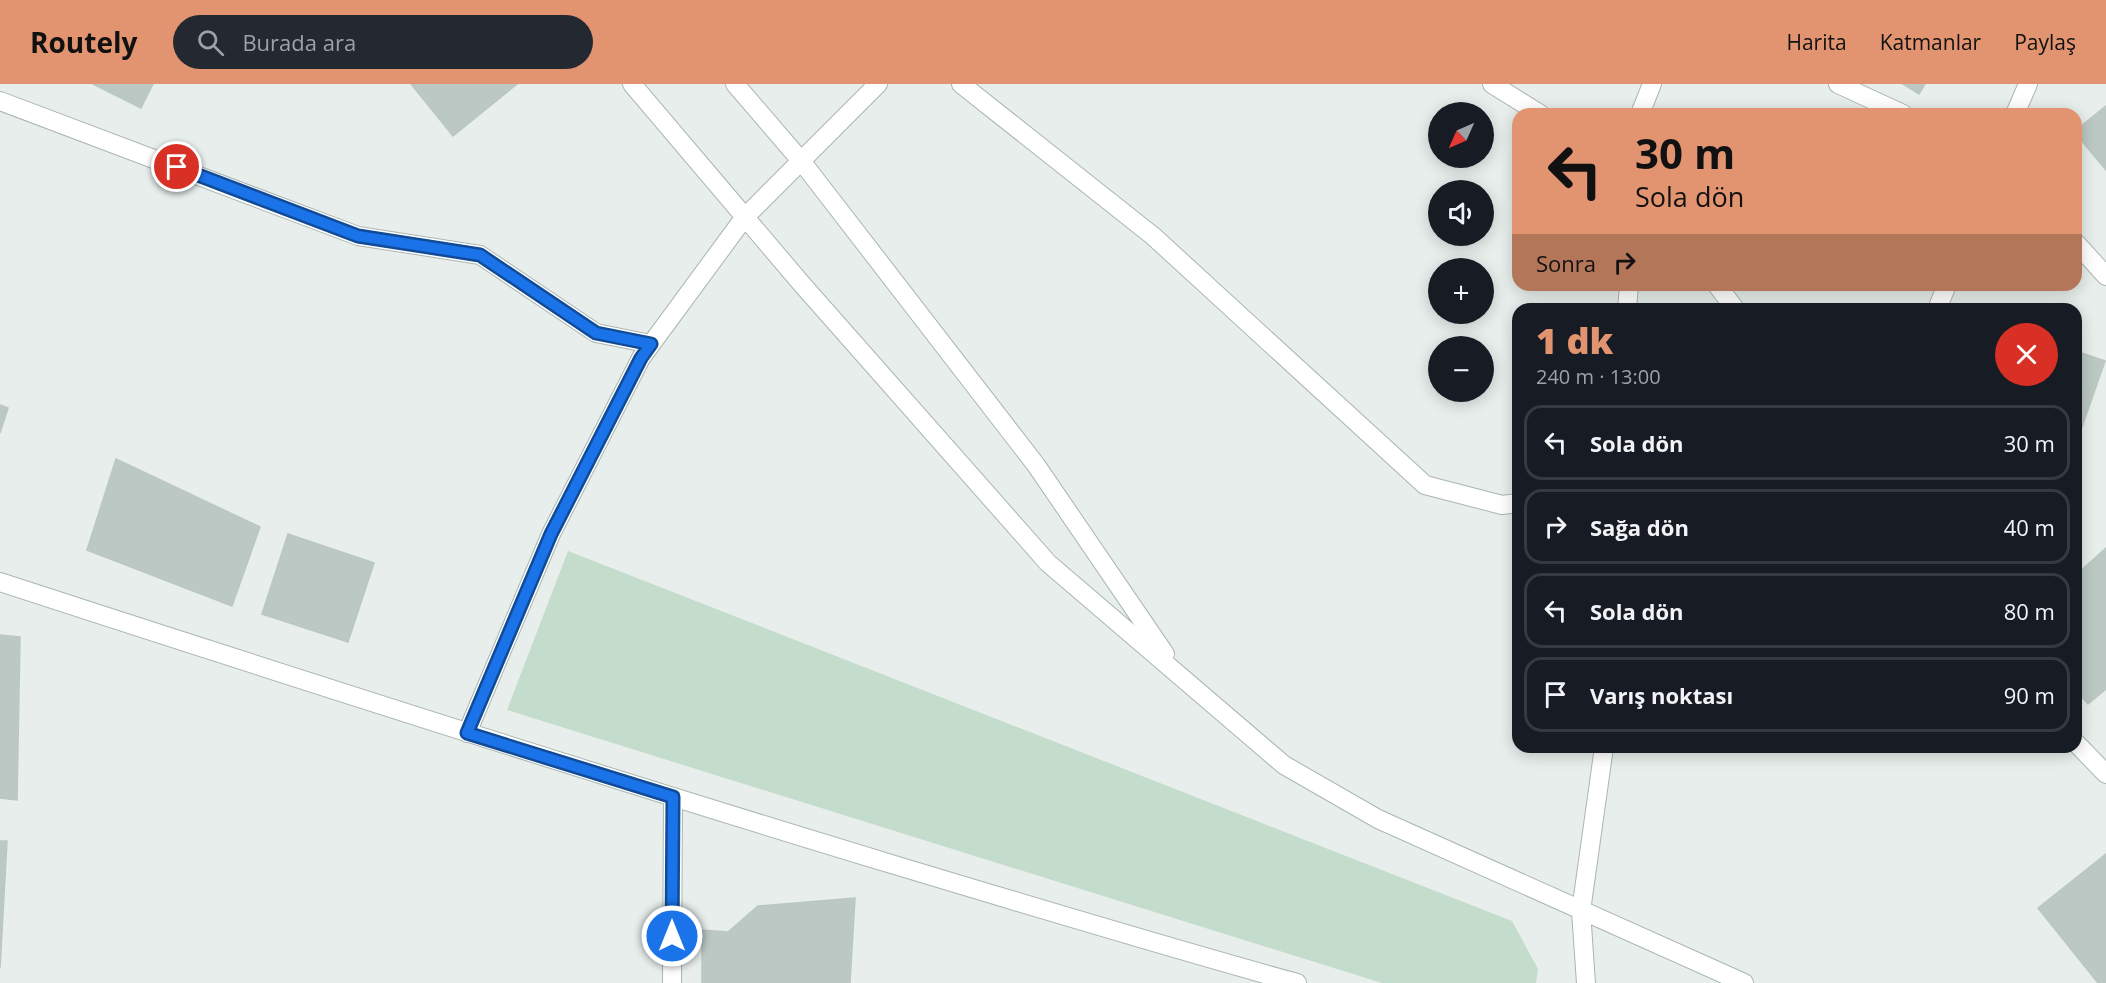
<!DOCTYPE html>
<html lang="tr">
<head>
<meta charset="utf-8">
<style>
  body { margin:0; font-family:"Open Sans",sans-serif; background:#242831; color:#f1f3f6; height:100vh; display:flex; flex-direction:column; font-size:22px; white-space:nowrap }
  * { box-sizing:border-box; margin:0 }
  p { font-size:20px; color:#9ea1a6 }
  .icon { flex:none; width:33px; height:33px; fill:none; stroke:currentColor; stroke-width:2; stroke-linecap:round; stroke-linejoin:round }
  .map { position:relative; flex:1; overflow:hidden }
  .panel { position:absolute; left:1512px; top:219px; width:570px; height:450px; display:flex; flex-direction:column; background:#171b24; border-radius:18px; box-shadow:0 3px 15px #0003 }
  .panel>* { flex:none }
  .top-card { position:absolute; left:1512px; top:24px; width:570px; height:183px; border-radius:18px; box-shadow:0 3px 15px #0003; background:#e29470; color:#111; overflow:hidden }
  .needle { width:39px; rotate:225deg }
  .fabs { position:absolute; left:1428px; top:18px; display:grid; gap:12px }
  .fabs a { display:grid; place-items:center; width:66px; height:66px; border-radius:50%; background:#171b24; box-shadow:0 3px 15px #0003; font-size:30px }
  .pin { position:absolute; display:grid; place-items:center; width:51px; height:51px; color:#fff; margin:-26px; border:3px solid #fff; border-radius:50%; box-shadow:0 2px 6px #0007 }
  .me { position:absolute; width:66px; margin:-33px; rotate:0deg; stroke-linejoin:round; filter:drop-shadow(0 0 4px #0008) }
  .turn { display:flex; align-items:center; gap:21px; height:126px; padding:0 24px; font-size:27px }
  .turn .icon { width:78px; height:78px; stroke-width:2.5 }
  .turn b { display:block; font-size:42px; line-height:51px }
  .then { display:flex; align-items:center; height:57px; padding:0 24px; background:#0003; gap:12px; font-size:22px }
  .round { display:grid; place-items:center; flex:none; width:63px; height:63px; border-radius:32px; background:#242831 }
  .head { display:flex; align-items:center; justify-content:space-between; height:102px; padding:0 24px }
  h1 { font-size:36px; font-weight:800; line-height:45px; color:#e29470 }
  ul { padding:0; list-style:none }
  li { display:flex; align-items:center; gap:18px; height:75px; margin:0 12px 9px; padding:0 12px; border:3px solid #363941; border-radius:18px }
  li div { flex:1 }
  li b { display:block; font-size:22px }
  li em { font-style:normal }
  header { display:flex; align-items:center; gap:36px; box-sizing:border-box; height:84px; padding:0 30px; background:#e29470; color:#111 }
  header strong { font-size:28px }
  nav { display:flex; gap:33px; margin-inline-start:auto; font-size:21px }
  .search { width:420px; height:54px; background:#242831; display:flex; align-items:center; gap:15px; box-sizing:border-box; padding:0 21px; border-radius:33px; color:#9ea1a6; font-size:22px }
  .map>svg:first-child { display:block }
</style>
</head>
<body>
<header>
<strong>Routely</strong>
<div class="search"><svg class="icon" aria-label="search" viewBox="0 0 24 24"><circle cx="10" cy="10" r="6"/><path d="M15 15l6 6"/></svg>Burada ara</div>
<nav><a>Harita</a><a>Katmanlar</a><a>Paylaş</a></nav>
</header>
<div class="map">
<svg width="2106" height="899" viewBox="0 0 2106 899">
  <rect width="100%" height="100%" fill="#e7eeeb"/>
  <path fill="#c3dccb" d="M568 467 1512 837 1538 885 1536 899H1382L507 626Z"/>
  <path fill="#bcc8c4" stroke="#bac7c2" stroke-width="1.5" d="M93 0H153L141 24Z
    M411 0H517L453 52Z
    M1903 0H1925L1919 10Z
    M2106 22V86L2076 50V46Z
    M2076 267 2105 277 2076 360Z
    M0 321 8 324 0 349Z
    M116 375 260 443 232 522 87 466Z
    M288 450 374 479 348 558 262 530Z
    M2106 464V605L2088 620 2076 606V491Z
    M0 551 20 553 17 716 0 714Z
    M0 757H7L0 884Z
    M2106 770V899H2098L2038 824Z
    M855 814 850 899H702V846L728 848 758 822Z"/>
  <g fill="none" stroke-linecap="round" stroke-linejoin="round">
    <defs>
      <path id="minor" d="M632 0 800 198 1048 479 1284 681 1378 735 1744 899
        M735 0 802 78 1036 381 1165 570
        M961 0 1153 152 1425 401 1502 421 1518 419
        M1492 0 1540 30
        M1838 0 1903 30
        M0 17 358 152 480 171 596 249 651 260
        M1640 30 1652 0
        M2015 30 2028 0
        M2076 159 2106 192
        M1717 201 1735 225
        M1627 225 1629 201
        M1937 225 1947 201
        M0 498C298 595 597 691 898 782 1031 822 1163 862 1297 899
        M467 649 551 450 641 274 744 134 878 0
        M2076 659 2106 690
        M672 899 673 713
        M1586 899 1581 827 1604 663"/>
    </defs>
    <use href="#minor" stroke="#aab6b2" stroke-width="20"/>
    <use href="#minor" stroke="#fff" stroke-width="18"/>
  </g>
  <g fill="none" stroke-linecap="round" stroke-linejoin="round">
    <defs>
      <path id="route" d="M177 83 358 152 480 171 596 249 651 260 641 274 551 450 467 649 673 713 672 852"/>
    </defs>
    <use href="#route" stroke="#114b97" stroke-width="15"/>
    <use href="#route" stroke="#1a73e8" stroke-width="10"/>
  </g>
</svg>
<div class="fabs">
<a><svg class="needle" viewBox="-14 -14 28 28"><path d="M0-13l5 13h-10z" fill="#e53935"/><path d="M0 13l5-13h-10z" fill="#9ea1a6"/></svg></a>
<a><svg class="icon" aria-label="sound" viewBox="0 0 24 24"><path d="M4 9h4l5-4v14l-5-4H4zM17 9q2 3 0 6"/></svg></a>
<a>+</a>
<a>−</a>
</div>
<div class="pin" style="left:177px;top:83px;background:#d93025"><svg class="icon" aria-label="arrive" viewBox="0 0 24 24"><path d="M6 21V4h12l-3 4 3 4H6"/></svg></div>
<svg class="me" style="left:672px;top:852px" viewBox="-20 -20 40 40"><circle r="17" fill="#1a73e8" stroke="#fff" stroke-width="3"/><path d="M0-11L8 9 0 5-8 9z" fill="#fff"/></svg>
<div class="top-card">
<div class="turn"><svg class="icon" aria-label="left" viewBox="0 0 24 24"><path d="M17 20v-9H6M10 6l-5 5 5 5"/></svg><div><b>30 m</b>Sola dön</div></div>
<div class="then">Sonra<svg class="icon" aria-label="right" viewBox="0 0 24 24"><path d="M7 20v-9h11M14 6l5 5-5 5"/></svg></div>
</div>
<section class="panel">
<div class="head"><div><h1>1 dk</h1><p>240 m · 13:00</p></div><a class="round" style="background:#d93025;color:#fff"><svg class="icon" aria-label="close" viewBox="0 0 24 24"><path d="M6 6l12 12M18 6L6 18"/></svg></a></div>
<ul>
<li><svg class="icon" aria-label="left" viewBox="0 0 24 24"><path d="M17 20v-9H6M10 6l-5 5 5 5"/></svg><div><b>Sola dön</b></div><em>30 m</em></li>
<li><svg class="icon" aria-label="right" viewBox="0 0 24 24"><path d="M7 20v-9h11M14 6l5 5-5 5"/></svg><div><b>Sağa dön</b></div><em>40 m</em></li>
<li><svg class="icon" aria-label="left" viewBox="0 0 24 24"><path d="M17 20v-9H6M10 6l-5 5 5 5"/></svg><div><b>Sola dön</b></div><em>80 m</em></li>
<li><svg class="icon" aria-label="arrive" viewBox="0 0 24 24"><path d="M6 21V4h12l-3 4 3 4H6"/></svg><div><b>Varış noktası</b></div><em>90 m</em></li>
</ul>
</section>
</div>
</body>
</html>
